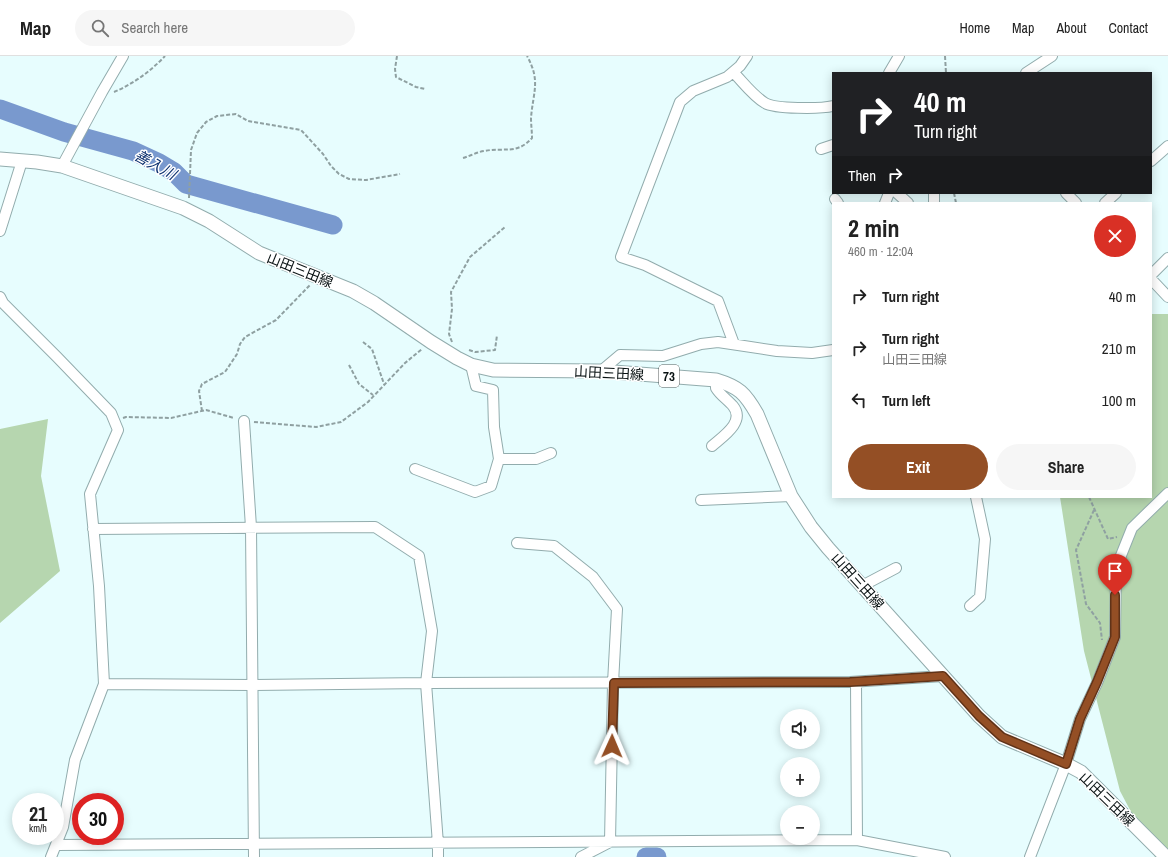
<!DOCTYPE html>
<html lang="en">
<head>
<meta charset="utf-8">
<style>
  body { margin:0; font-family:"Archivo Narrow","Noto Sans JP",sans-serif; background:#f6f6f6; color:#222; height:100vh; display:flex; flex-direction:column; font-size:15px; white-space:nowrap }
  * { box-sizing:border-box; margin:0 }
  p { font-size:13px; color:#767676 }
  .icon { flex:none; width:22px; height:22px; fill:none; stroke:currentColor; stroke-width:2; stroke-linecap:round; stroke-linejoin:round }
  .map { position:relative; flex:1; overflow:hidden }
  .details { position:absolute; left:832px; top:146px; width:320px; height:296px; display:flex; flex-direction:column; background:#fff; border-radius:0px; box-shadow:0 2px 10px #0003 }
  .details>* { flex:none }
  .banner { position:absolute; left:832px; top:16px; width:320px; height:122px; border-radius:0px; box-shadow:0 2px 10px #0003; background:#202124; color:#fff; overflow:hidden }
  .buttons { position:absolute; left:780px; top:653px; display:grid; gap:8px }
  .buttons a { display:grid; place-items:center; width:40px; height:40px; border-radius:50%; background:#fff; box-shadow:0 2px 10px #0003; font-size:20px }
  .speed { position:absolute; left:12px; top:737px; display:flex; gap:8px; font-size:20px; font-weight:700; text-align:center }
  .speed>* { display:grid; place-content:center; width:52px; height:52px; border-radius:50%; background:#fff; box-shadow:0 2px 10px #0003; line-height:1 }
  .speed small { font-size:10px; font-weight:400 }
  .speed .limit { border:6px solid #d22; background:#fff; color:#111 }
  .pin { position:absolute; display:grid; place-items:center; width:34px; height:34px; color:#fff; margin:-41px -17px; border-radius:50% 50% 50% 0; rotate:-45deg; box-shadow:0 0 4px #0007 }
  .pin .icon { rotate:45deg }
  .me { position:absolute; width:44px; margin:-22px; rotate:1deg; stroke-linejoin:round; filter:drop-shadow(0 0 3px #0008) }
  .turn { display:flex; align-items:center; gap:14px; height:84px; padding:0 16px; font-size:18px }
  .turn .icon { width:52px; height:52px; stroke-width:2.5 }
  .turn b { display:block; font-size:28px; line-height:34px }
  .then { display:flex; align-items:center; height:38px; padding:0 16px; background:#0003; gap:8px; font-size:15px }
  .round { display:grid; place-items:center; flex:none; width:42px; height:42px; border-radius:21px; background:#f6f6f6 }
  .overview { display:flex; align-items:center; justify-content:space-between; height:68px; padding:0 16px }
  h1 { font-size:24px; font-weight:800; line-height:30px }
  .action { display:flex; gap:8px; margin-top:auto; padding:8px 16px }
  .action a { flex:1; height:46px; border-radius:24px; background:#944f25; color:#fff; font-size:16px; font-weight:800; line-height:46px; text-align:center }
  .action a+a { background:#f6f6f6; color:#222 }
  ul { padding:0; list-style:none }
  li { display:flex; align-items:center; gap:12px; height:52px; padding:0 16px }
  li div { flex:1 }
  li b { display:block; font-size:15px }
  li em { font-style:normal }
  header { display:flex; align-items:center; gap:24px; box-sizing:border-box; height:56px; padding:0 20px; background:#fff; border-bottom:1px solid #e0e0e0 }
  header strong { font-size:19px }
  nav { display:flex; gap:22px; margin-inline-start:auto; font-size:14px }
  .search { width:280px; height:36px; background:#f6f6f6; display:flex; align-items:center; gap:10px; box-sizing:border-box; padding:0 14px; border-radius:22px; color:#767676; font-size:15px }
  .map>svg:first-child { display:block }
</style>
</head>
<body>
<header>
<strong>Map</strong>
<div class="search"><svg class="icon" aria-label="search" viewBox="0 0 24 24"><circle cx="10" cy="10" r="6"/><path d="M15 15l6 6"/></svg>Search here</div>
<nav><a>Home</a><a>Map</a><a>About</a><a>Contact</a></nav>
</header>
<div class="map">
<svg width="1168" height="801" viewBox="0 0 1168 801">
  <rect width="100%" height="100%" fill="#e7fdfe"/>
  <path fill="#b6d6af" d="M1151 258H1168V801H1155L1120 735 1084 595 1060 441H1151Z
    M48 363 41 420 60 515 0 567V373Z"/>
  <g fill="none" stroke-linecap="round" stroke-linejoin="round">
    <path stroke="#7999ce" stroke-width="19" d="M0 53 64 76 133 95 159 107 174 116 186 128 333 169
      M646 801H657"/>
    <defs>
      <path id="minor" d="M733 16C743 26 752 39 765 47 775 53 820 53 833 50
        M889 17 899 0
        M1026 17 1052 0
        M821 93 833 89
        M1151 105 1168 90
        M62 110 102 36 123 0
        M897 137 908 147
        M1066 137 1076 147
        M835 143 838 147
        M885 147 889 137
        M934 147V137
        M1105 147 1116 137
        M0 175 22 105
        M1151 219 1168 202
        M1151 223 1168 241
        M0 241 3 247 57 301 111 357 118 374 90 438 99 530 104 628 75 704 63 771 51 801
        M734 288 718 245 645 209 621 201 680 46 693 35 727 21 740 10 747 0
        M601 315 620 299 663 300 701 288 718 286 777 295 812 297 833 294
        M244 365 251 471 254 801
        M712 390C722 381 746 366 733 350 728 344 720 339 716 332V324
        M499 403H536L551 397
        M415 413 475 436 491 430 499 403 494 371 493 334 476 330 471 309
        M701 444 791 440
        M93 473 375 471 419 500 432 575 426 627 438 788V801
        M517 487 554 490 593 521 617 553 613 627 610 786 581 801
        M862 530 896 512
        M970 550 980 541 985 483 976 441
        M856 626 857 784
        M104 628 252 629 426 627 850 626 943 620
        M56 789 857 784 945 801
        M1030 801 1066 708 1080 663 1097 627 1115 581 1116 512 1132 472 1168 437"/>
      <path id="major" d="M0 103 37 106 62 110 183 152 209 165 259 197 353 235 374 247 431 286 457 302 471 309 493 314 601 315 716 324C739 331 745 337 757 358L791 440 811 471 828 492 979 660 1002 681 1066 708 1081 716 1166 801"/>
    </defs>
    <use href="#minor" stroke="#92acad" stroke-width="12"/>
    <use href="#major" stroke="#92acad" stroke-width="15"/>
    <path stroke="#8fa0a1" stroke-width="2" stroke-dasharray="4 2" stroke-linecap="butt" d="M397 0 395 13 396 21 416 31 425 33
      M945 0 946 17
      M114 36C133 28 151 15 165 0
      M463 102C470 100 477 96 484 95 504 91 517 99 532 82 532 75 531 69 531 62 533 36 541 25 527 0
      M954 137 956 147
      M189 142 191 94 197 77 206 66 217 60 236 58 248 65 301 74 323 98 331 110 339 118 349 123 366 124 400 118
      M363 286 372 293 384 328
      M452 286 449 278 452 253 451 236 470 201 505 171
      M469 294 475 296 495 294 497 279
      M349 309 359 328 373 339
      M202 355 199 335 202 328 225 316 237 298 240 288 245 281 276 264 310 229
      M123 362 126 361 171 362 206 354 234 362
      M254 366 316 371 341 366 368 346 405 307 422 293
      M1089 441 1108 483 1117 481
      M1094 454 1076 494 1086 548 1100 567 1102 584"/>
    <use href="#minor" stroke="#fff" stroke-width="10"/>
    <use href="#major" stroke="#fff" stroke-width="13"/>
  </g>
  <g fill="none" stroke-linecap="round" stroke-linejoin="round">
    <defs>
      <path id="route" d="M612 690 614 627 850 626 943 620 979 660 1002 681 1066 708 1080 663 1097 626 1115 581V539"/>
    </defs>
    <use href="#route" stroke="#603318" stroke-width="10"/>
    <use href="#route" stroke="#944f25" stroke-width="7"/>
  </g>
  <g text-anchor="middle" stroke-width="3" stroke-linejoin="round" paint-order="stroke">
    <rect fill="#fff" stroke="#525859" stroke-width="1" x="659" y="309" width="20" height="22" rx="3"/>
    <g font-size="13" font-weight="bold" fill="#081112">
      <text x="669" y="325">73</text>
    </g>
    <g font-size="14" fill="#081112" stroke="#fff">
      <text transform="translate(300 214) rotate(22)" y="5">山田三田線</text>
      <text transform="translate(609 317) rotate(3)" y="5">山田三田線</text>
      <text transform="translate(858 525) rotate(48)" y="5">山田三田線</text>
      <text transform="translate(1107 743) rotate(44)" y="5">山田三田線</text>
    </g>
    <g font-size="15" font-style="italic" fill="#0d316f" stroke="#fff">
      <text transform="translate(155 109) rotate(29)" y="5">善入川</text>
    </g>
  </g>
</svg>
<div class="buttons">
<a><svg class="icon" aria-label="sound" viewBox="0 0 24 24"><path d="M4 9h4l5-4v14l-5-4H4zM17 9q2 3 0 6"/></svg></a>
<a>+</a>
<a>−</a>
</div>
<div class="speed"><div>21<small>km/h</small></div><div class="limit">30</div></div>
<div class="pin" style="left:1115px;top:539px;background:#d93025"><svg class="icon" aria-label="arrive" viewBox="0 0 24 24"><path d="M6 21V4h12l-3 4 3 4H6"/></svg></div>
<svg class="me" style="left:612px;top:690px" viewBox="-20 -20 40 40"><path d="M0-17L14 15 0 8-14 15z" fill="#944f25" stroke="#fff" stroke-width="4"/></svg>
<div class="banner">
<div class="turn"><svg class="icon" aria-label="right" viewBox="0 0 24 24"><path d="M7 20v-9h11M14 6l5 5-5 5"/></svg><div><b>40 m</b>Turn right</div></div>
<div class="then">Then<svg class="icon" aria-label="right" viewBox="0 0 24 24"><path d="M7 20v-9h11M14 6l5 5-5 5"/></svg></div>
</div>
<section class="details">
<div class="overview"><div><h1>2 min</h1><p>460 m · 12:04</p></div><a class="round" style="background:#d93025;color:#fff"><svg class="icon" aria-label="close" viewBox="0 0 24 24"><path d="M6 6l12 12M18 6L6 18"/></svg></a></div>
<ul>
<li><svg class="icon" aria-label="right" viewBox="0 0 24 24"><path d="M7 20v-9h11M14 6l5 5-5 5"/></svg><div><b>Turn right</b></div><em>40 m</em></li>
<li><svg class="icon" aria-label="right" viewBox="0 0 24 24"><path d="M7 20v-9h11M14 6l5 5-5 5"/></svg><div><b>Turn right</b><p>山田三田線</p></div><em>210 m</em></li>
<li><svg class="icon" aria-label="left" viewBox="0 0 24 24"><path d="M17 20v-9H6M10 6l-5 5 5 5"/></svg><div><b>Turn left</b></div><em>100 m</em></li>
</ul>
<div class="action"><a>Exit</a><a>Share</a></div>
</section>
</div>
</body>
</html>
